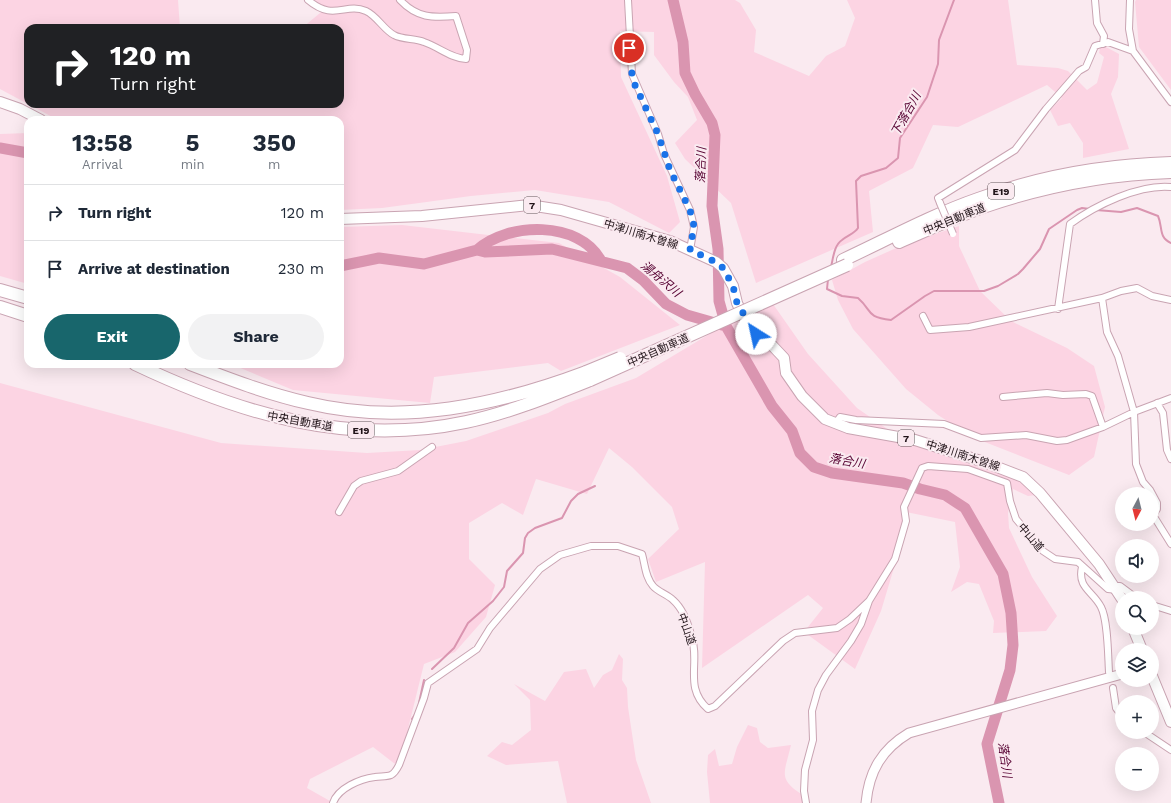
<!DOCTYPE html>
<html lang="en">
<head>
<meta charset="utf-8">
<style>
  body { margin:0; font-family:"Work Sans","Noto Sans JP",sans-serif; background:#f2f2f3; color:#1f2937; height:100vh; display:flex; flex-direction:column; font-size:15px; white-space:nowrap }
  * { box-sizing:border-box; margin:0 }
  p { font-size:13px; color:#747a83 }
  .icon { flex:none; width:22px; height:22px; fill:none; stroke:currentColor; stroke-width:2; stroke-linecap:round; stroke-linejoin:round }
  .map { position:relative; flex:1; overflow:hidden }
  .drawer { position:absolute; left:24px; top:116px; width:320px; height:252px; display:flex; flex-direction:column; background:#fff; border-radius:12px; box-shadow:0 4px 16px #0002 }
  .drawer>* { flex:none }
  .top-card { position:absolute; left:24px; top:24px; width:320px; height:84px; border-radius:12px; box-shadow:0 4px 16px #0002; background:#202124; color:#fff; overflow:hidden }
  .needle { width:26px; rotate:187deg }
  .controls { position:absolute; left:1115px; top:487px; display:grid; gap:8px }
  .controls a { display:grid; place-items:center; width:44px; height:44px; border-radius:50%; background:#fff; box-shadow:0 4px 16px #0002; font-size:20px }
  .pin { position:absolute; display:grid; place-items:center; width:34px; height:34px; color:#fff; margin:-17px; border:2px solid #fff; border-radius:50%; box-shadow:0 1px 4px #0007 }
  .me { position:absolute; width:44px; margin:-22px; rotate:325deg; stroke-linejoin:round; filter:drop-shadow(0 0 3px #0008) }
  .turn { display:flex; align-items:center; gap:14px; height:84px; padding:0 20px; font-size:18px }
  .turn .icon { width:52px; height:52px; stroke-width:2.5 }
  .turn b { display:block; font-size:28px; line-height:34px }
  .eta { display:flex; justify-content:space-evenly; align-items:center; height:68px; text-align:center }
  .eta b { font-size:24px; font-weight:700; line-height:28px }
  .action { display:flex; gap:8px; margin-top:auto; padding:8px 20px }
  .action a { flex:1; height:46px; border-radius:24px; background:#18666c; color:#fff; font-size:16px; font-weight:700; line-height:46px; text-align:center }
  .action a+a { background:#f2f2f3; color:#1f2937 }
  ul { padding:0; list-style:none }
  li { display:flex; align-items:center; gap:12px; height:56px; padding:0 20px; border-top:1px solid #e0e1e3 }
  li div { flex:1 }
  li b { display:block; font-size:15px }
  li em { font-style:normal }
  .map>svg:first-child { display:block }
</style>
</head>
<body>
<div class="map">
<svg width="1171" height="803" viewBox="0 0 1171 803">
  <rect width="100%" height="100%" fill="#faeaf0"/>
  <path fill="#fcd4e3" d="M0 0H178L180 28H28V104L0 89Z
    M313 0H735L740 3 756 30 754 52 809 76 826 56 845 46 855 18 847 0H1008L1017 65 1058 68 1068 71 1087 90 1097 83 1104 57 1099 53 1100 48 1106 47 1119 54 1118 77 1111 94 1129 149 1083 158V143L1070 123 1058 126 1050 110 1062 98 1047 85 958 127 933 125 913 168 869 191 873 232 756 283 731 203 685 159 675 143 697 120 688 97 674 82 654 55V32L620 31 621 77 667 176 680 222 669 233 609 202 535 190 471 196 382 208 340 210V120H58L28 104H340V28H302L326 8Z
    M1136 0H1171V90L1139 47 1135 2Z
    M28 133V284L0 276V134Z
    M402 225 559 243 620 277 680 325 561 371 548 363 434 377 430 403 293 390 231 364H340V227Z
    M959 226V246L980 291 1011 321 1067 348 1094 366 1105 407 1094 457 1069 475 972 437 938 415 906 389 853 329 838 300 832 280 865 262 903 245Z
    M773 304 808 354 857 408 909 444 1018 480 1036 495 1028 496 1013 489 1008 513 1009 528 1032 577 1057 616 1046 631 993 633 994 621 979 584 967 582 951 592 960 567 955 522 906 512 899 533 896 561 881 611 855 669 804 632 823 608 808 595 702 668 705 562 656 582 648 559 679 529 672 507 632 467 609 448 587 494 536 479 523 515 502 503 469 523V559L495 585 486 617 455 652 424 664 402 753 395 764 373 747 310 779 307 788 330 801V803H0V383L221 443 367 453 420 450 466 441 548 413 565 404 636 378 753 308Z
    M619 654 623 659 622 680 627 688 628 707 636 760 651 803H567L558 761 506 765 487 756 502 742 512 745 531 730 530 700 514 684 545 701 564 672 586 669 594 688 603 675 612 670Z
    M748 725 757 728 760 742 768 748 791 745C784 775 777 779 806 797V803H710L707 772 708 755 715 749 719 766 732 764 737 747Z"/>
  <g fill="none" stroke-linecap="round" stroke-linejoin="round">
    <path stroke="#da95b0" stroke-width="2" d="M1096 210 1121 212 1137 208 1158 216C1163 227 1158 237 1171 243
      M831 267C833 259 834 245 842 240 848 235 854 234 858 228L856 181 861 176 886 168 898 158 900 138 927 97 938 64 939 40 954 0
      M828 279 827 289 842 296 858 298C873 311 865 317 891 320L925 296 934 291H984L998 286 1018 274 1023 269 1040 249 1049 229 1077 210 1082 208 1090 209
      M432 669 454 648 468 623 493 601 504 587 507 571 523 553 525 538 528 533 535 528 562 518 571 501 578 494 595 486
      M419 703 424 680
      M412 719 416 713"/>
    <path stroke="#da95b0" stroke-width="11" d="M673 0 683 42 685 73 695 94 712 123 715 135 712 206 718 249 719 301 726 326 772 406 792 431 800 453 814 467 832 473 903 483 920 489 945 495 965 508 1003 574 1011 613 1013 645 1010 670 987 744 999 803
      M0 148 28 153
      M477 250C507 222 580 220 601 261
      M340 266 379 258 424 264 477 250 485 252 552 249 627 268 643 280 666 304 687 315 722 325"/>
    <defs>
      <path id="street" d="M308 0C334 22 345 2 366 11 377 16 384 30 394 35 403 40 415 38 424 42 439 47 450 58 466 59L467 50 456 16C432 18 417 18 400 0
        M628 0 632 74 658 134 664 154 690 210 694 227 690 250
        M1095 0 1097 23 1104 36 1103 44
        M1130 0 1129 29 1133 51
        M940 203 938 198 1015 150 1046 109 1079 71 1086 67 1095 46 1108 42 1133 51 1171 102
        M1102 298 1107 332 1118 356 1134 412 1136 464 1143 482 1150 490 1157 503V509L1153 515 1171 544
        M1058 309 1070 224C1096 205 1139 184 1171 187
        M923 316 930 330 969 327 1102 298 1121 291 1137 288 1152 296 1171 300
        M1003 397 1047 393 1063 395 1086 394 1092 396 1103 427
        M1157 403 1163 413 1167 450 1171 459
        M835 424 840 417 856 420 944 424 981 438 1026 435 1057 441 1067 440 1103 427 1134 412 1171 398
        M339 512 354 486 361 481 398 471 432 447
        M1082 567C1077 588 1093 591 1101 607 1108 620 1108 656 1109 672
        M1115 586H1120L1136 598
        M1152 605 1171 611
        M1113 688 1116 708 1122 716
        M1144 732 1171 750
        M333 803C338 788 360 779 375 777 380 776 386 777 391 775 395 773 397 769 399 765L424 698 428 683 477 649 490 628 540 569 560 555 591 546H618L642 554C645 564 645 577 653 586 658 592 667 594 673 600 682 608 688 623 691 635 701 662 683 687 708 709L715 706 783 641 795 633 837 628 850 619 869 601 895 559 906 521 904 507 922 468 928 466 968 469 1007 483 1010 501 1016 519 1043 551 1055 559 1078 562 1108 589 1117 590
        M806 803 804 791 805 770 813 740 812 711 818 690 826 675 851 641 861 624 869 601"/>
      <path id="secondary" d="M866 803C869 771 882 749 909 733L1122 674"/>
      <path id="primary" d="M0 102 20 109 41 120
        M340 219 422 216 529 205 561 210 670 241 716 262 723 268 733 286 737 303 743 316 756 334 767 340 784 358 786 373 802 396 825 419 848 428 915 440 984 462 1023 477 1040 493 1099 564 1122 599
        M1133 628 1142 650
        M1152 676 1171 722"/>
      <path id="highway" d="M899 242C927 230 955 217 983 207 1044 186 1107 174 1171 172
        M843 260C888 239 932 215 978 199 1040 176 1106 165 1171 163
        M0 290 28 298
        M0 307 28 316
        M135 364C240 414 349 447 466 422 508 413 550 396 590 380
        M190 364C229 379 268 394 308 403 403 426 498 405 586 372"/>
    </defs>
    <use href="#street" stroke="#c9a4b2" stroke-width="8"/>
    <use href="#secondary" stroke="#c9a4b2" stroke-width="11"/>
    <use href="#primary" stroke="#c9a4b2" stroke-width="12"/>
    <use href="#highway" stroke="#c9a4b2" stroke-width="14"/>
    <use href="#street" stroke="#fff" stroke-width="6"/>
    <use href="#secondary" stroke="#fff" stroke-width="9"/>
    <use href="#primary" stroke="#fff" stroke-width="10"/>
    <use href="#highway" stroke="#fff" stroke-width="12"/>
    <defs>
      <path id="street-bridge" d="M940 203 953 234"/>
      <path id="highway-bridge" d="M586 372 620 358
        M590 380 847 265"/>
    </defs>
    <use href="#street-bridge" stroke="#c9a4b2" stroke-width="8" stroke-linecap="butt"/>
    <use href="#highway-bridge" stroke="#c9a4b2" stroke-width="14" stroke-linecap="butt"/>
    <use href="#street-bridge" stroke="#fff" stroke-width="6"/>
    <use href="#highway-bridge" stroke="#fff" stroke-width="12"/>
  </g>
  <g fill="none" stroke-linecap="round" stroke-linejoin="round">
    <path stroke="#1a73e8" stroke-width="7" stroke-dasharray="0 12.6" d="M629 48 632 74 635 85 658 134 670 170 690 210 694 226 690 250 716 262 723 268 733 286 737 303 756 334"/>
  </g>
  <g text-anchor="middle" stroke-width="4" stroke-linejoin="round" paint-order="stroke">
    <g fill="#faeaf0" stroke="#615459" stroke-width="1">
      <rect x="988" y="183" width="26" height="16" rx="3"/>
      <rect x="524" y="197" width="16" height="16" rx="3"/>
      <rect x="348" y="422" width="26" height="16" rx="3"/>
      <rect x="898" y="430" width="16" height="16" rx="3"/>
    </g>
    <g font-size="10" font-weight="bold" fill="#201318">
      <text x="1001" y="195">E19</text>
      <text x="532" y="209">7</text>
      <text x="361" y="434">E19</text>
      <text x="906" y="442">7</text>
    </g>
    <g font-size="11" fill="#201318" stroke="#faeaf0">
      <text transform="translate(954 219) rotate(-22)" y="4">中央自動車道</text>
      <text transform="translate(641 234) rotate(17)" y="4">中津川南木曽線</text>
      <text transform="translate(658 350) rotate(-24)" y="4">中央自動車道</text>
      <text transform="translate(300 421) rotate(10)" y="4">中央自動車道</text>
      <text transform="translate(963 455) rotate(18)" y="4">中津川南木曽線</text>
      <text transform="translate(1031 537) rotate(49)" y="4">中山道</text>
      <text transform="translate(687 629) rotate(70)" y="4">中山道</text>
    </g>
    <g font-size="12" font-style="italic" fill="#560131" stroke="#faeaf0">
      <text transform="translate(906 114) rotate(-61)" y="4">下落合川</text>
      <text transform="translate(701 165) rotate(-88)" y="4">落合川</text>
      <text transform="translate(661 279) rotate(40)" y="4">湯舟沢川</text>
      <text transform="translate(847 461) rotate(10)" y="4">落合川</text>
      <text transform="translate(1005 760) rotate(82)" y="4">落合川</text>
    </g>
  </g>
</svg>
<div class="controls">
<a><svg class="needle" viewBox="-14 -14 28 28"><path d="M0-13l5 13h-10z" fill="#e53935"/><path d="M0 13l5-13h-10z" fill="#747a83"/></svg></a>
<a><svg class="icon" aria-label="sound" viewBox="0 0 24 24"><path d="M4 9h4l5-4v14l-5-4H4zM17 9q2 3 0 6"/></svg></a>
<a><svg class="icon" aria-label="search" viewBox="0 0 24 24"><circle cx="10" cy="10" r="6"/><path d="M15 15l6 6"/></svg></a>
<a><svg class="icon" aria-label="layers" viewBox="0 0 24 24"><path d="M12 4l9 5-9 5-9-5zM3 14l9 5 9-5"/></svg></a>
<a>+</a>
<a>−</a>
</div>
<div class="pin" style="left:629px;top:48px;background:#d93025"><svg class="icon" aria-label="arrive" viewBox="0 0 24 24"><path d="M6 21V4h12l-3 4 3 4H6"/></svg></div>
<svg class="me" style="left:756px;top:334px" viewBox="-20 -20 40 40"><circle r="19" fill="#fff"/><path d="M0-13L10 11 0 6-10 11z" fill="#1a73e8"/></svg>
<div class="top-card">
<div class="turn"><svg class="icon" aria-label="right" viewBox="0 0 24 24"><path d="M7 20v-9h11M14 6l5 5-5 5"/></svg><div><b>120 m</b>Turn right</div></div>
</div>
<section class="drawer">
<div class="eta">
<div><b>13:58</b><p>Arrival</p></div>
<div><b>5</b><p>min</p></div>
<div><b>350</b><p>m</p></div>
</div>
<ul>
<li><svg class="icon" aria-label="right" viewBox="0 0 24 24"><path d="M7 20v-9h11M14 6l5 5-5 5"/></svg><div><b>Turn right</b></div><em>120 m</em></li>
<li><svg class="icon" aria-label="arrive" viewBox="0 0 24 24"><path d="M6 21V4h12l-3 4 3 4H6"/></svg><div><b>Arrive at destination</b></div><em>230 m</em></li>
</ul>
<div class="action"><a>Exit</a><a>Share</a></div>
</section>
</div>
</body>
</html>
